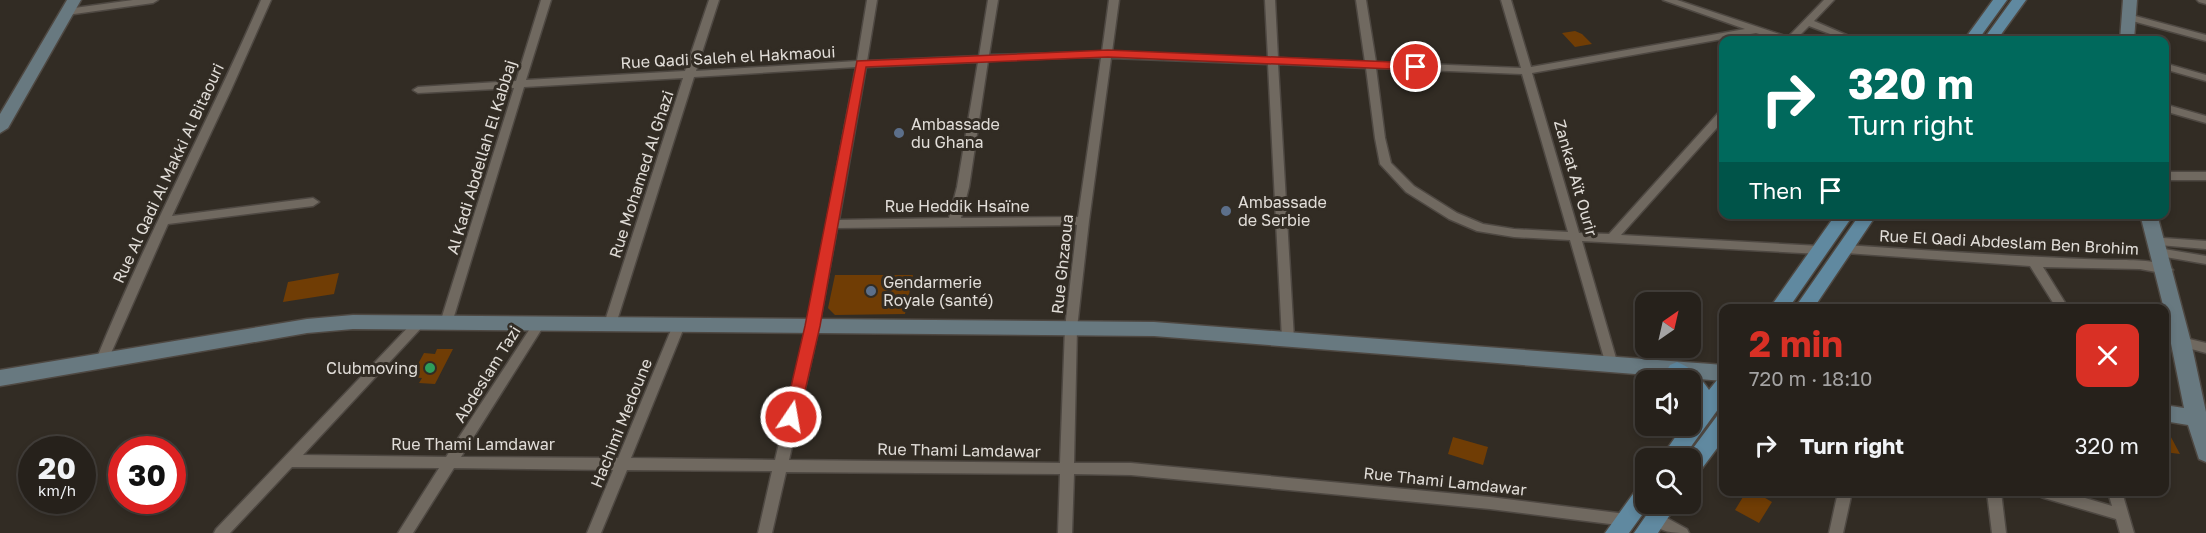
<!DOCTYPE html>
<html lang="en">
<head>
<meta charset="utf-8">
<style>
  body { margin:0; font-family:"Golos Text",sans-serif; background:#2e2924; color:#f1f3f6; height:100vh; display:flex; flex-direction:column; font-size:22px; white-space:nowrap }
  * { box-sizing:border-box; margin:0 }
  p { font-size:20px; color:#a4a3a3 }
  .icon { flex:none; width:33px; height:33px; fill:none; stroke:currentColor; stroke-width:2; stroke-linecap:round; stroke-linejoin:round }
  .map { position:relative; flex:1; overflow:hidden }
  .drawer { position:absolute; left:1719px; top:304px; width:450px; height:192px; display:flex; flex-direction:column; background:#26211b; border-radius:12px; box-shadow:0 3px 9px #0003,0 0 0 2px #423e3a }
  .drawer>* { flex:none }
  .banner { position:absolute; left:1719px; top:36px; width:450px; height:183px; border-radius:12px; box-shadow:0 3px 9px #0003,0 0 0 2px #423e3a; background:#00695c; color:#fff; overflow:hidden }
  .needle { width:39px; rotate:34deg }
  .fabs { position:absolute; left:1635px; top:292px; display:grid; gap:12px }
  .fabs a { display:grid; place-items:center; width:66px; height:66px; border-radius:12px; background:#26211b; box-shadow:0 3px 9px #0003,0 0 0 2px #423e3a; font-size:30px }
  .speed { position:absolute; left:18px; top:436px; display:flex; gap:12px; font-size:30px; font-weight:700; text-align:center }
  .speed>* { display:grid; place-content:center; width:78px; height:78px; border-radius:50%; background:#26211b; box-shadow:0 3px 9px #0003,0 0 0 2px #423e3a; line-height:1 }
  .speed small { font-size:15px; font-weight:400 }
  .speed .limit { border:9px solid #d22; background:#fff; color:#111 }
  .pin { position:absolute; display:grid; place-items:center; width:51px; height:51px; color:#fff; margin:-26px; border:3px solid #fff; border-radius:50%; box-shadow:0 2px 6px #0007 }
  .me { position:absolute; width:66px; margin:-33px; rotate:12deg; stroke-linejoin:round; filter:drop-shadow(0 0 4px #0008) }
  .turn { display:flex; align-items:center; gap:21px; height:126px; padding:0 30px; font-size:27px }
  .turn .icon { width:78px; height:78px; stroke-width:2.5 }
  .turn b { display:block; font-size:42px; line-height:51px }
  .then { display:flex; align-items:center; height:57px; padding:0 30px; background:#0003; gap:12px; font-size:22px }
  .round { display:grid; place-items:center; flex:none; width:63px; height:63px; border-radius:12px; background:#2e2924 }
  .summary { display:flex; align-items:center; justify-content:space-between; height:102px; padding:0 30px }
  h1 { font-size:36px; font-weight:700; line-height:45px; color:#d93025 }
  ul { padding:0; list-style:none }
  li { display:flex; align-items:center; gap:18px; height:78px; padding:0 30px }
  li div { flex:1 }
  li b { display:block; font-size:22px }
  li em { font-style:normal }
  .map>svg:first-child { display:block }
</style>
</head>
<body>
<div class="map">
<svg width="2206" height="533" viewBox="0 0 2206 533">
  <rect width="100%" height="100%" fill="#322c24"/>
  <path fill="#703d05" d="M1575 31 1582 34 1592 44 1575 47 1562 33Z
    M339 273 334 294 283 302 288 282Z
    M835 275H913L905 314 835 315 828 308Z
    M437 349H453L435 384 419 383 422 378 411 377 424 353 435 354Z
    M2164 424 2180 454 2164 452Z
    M1453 437 1488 447 1483 465 1448 454Z
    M1746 492H1755L1772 502 1759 523 1735 510Z"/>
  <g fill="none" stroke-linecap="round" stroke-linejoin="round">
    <defs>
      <path id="street" d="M133 0H158L153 3 67 15 62 12 67 9Z
        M261 0H271L231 90 172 216 313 198 319 202 313 206 168 224 108 360 107 364H97L96 360C146 237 208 122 261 0Z
        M541 0H551L526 80 685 71 709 0H719L696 71 857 61 867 0H877L867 61 979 56 988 0H998L989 55 1102 52 1109 0H1119L1112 52 1268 58 1265 0H1275L1278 58 1365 62 1356 0H1366L1376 62 1521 68 1501 0H1511L1531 67 1745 29 1663 0H1677L1788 37 1824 0H1834L1814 21 1858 40H1846L1809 26 1795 40H1779L1756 33 1532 73 1579 233 1609 234 1720 111 1724 110V120L1621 235 1820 246 1826 250 1820 254 1582 241 1618 365 1617 369H1607L1606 365 1570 240 1514 237 1477 231 1449 219 1406 192 1380 164 1375 138 1366 68 1278 64 1294 339 1292 342H1284L1282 339 1268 64 1111 58 1089 221 1077 328 1074 463H1131L1490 497 1626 514 1631 516 1633 520 1631 524 1626 526 1490 509 1131 475 1074 474 1072 533H1058L1060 474 786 472 772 533H758L772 471 627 470 601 533H587L613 470 454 468 413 533H398L439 468 292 467 230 533H214L216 529 415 320H423L425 323 423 326 303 455 446 457 535 321H543L545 324 543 327 461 457 618 458 673 325 675 322H683L685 325 631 458 775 460 807 326 856 67 694 77 616 324 614 327H606L604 324 683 78 524 87 452 323 450 326H442L440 323 514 88 418 93 413 90 418 87 516 81ZM1084 57 1101 58 1078 217 961 218 969 187 988 61ZM978 62 957 187 949 218 839 220 866 67ZM1376 68 1522 74 1568 232 1514 229 1483 224 1457 213 1414 186 1391 163 1385 138ZM1077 225 1065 328 1060 463 789 460 819 326 837 228Z
        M2197 0H2206V4L2199 2Z
        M2128 14 2206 35V41L2125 19 2123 17Z
        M2164 63 2206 75V81L2164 69Z
        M2164 104 2206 116V123L2164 111Z
        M2164 172H2206V180H2164Z
        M2163 238 2206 241V249L2159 245 2157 242 2159 239Z
        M1846 245C1934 251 2023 257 2111 260 2125 260 2164 259 2173 270L2167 274 2140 269 2043 267 2069 309H2057L2030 266 1846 253 1840 249Z
        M2158 248 2206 256V264L2154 255 2152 252Z
        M2181 337 2206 343V353L2177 345 2175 342 2177 339Z
        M1838 492H1852L1843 533H1829Z
        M1987 492H2001L2006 533H1992Z
        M2037 492H2065L2112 506 2108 492H2122L2134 533H2120L2116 519 2044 498 2039 496Z
        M1656 512 1687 529 1689 533C1675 533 1656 533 1649 518L1651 514Z"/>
      <path id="secondary" d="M67 0H81L8 128 0 133V114Z
        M2123 0H2137L2134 40H2120Z
        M2140 214H2157L2191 342 2206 412V462L2199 459 2188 425 2164 421V405L2184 408 2164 309Z
        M353 315 1154 322 1724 365V381L1154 336 353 329 307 333 0 386V370L307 319Z"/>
      <path id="primary" d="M1993 0H2007L1978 40H1964Z
        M2012 0H2026L1997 40H1983Z
        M1836 214H1854L1788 309H1769Z
        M1860 214H1877L1813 309H1794Z
        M1677 362C1691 367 1701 378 1709 390L1717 380 1724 377V401L1682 459H1660L1683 426H1690V415L1698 405 1690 394V381H1677L1667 370 1670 365Z
        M1724 414V439L1697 475 1690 478V459H1685L1717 416Z
        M1646 484V504H1650L1629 533H1605L1638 487Z
        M1654 504H1677L1658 533H1634Z"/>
    </defs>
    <use href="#street" stroke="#4e4842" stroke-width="3"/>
    <use href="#secondary" stroke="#4e4842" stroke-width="3"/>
    <use href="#primary" stroke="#4e4842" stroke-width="3"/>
    <use href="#street" fill="#706960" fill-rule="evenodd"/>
    <use href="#secondary" fill="#687980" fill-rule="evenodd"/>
    <use href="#primary" fill="#6089a0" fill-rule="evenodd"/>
  </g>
  <path fill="#d93025" stroke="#8d1f18" stroke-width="1.5" d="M1108 50 1416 63 1422 67 1416 70 1108 57 866 67 820 326 799 417 797 421 791 423 786 421 784 417 805 326 857 61Z"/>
  <g fill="#5c6f8a" stroke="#322c24" stroke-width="2">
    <circle cx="899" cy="133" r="6"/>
    <circle cx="1226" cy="211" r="6"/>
    <circle cx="871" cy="291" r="6"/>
  </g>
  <circle fill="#2e9e5b" stroke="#322c24" stroke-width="2" cx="430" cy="368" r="6"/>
  <g text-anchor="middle" stroke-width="6" stroke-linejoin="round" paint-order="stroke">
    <g font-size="16" fill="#e1ddd8" stroke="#322c24">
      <text transform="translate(728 57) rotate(-3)" y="6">Rue Qadi Saleh el Hakmaoui</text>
      <text transform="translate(481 157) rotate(-73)" y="6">Al Kadi Abdellah El Kabbaj</text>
      <text transform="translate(168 173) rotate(-65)" y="6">Rue Al Qadi Al Makki Al Bitaouri</text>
      <text transform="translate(641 174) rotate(-72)" y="6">Rue Mohamed Al Ghazi</text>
      <text transform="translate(1576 178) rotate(74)" y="6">Zankat Aït Ourir</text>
      <text x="957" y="212">Rue Heddik Hsaïne</text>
      <text transform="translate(2009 242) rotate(3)" y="6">Rue El Qadi Abdeslam Ben Brohim</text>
      <text transform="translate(1062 264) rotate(-84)" y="6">Rue Ghzaoua</text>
      <text transform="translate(487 374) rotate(-58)" y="6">Abdeslam Tazi</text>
      <text transform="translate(621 423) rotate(-68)" y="6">Hachimi Medoune</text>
      <text x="473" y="450">Rue Thami Lamdawar</text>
      <text transform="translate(959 450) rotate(1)" y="6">Rue Thami Lamdawar</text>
      <text transform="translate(1445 481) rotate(6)" y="6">Rue Thami Lamdawar</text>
    </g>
    <g font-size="16" fill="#e1ddd8" stroke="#322c24" text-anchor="start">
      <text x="911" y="130">Ambassade<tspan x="911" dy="18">du Ghana</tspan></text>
      <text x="1238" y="208">Ambassade<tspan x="1238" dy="18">de Serbie</tspan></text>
      <text x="883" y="288">Gendarmerie<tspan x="883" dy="18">Royale (santé)</tspan></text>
      <text x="418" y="374" text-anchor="end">Clubmoving</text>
    </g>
  </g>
</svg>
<div class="fabs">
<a><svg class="needle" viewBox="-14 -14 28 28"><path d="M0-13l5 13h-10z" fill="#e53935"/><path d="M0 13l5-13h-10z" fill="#a4a3a3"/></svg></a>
<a><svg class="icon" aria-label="sound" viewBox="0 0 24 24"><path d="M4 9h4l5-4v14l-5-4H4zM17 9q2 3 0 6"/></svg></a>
<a><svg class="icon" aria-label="search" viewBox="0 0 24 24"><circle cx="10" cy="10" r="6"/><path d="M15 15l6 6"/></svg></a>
</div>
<div class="speed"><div>20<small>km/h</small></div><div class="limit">30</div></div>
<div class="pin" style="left:1416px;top:67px;background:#d93025"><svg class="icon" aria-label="arrive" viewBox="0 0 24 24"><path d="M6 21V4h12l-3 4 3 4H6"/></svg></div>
<svg class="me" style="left:791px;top:417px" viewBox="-20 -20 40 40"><circle r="17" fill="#d93025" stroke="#fff" stroke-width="3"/><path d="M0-11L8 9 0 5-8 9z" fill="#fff"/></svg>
<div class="banner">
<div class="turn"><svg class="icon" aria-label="right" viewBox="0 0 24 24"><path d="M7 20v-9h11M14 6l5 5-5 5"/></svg><div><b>320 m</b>Turn right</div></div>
<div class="then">Then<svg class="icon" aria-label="arrive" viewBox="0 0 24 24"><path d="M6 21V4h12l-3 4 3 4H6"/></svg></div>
</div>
<section class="drawer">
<div class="summary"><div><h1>2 min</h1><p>720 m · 18:10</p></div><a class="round" style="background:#d93025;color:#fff"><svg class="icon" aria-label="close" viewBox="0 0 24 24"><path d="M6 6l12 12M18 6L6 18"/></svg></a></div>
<ul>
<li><svg class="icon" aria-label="right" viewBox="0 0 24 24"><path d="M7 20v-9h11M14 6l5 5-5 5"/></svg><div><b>Turn right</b></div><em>320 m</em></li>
</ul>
</section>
</div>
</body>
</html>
